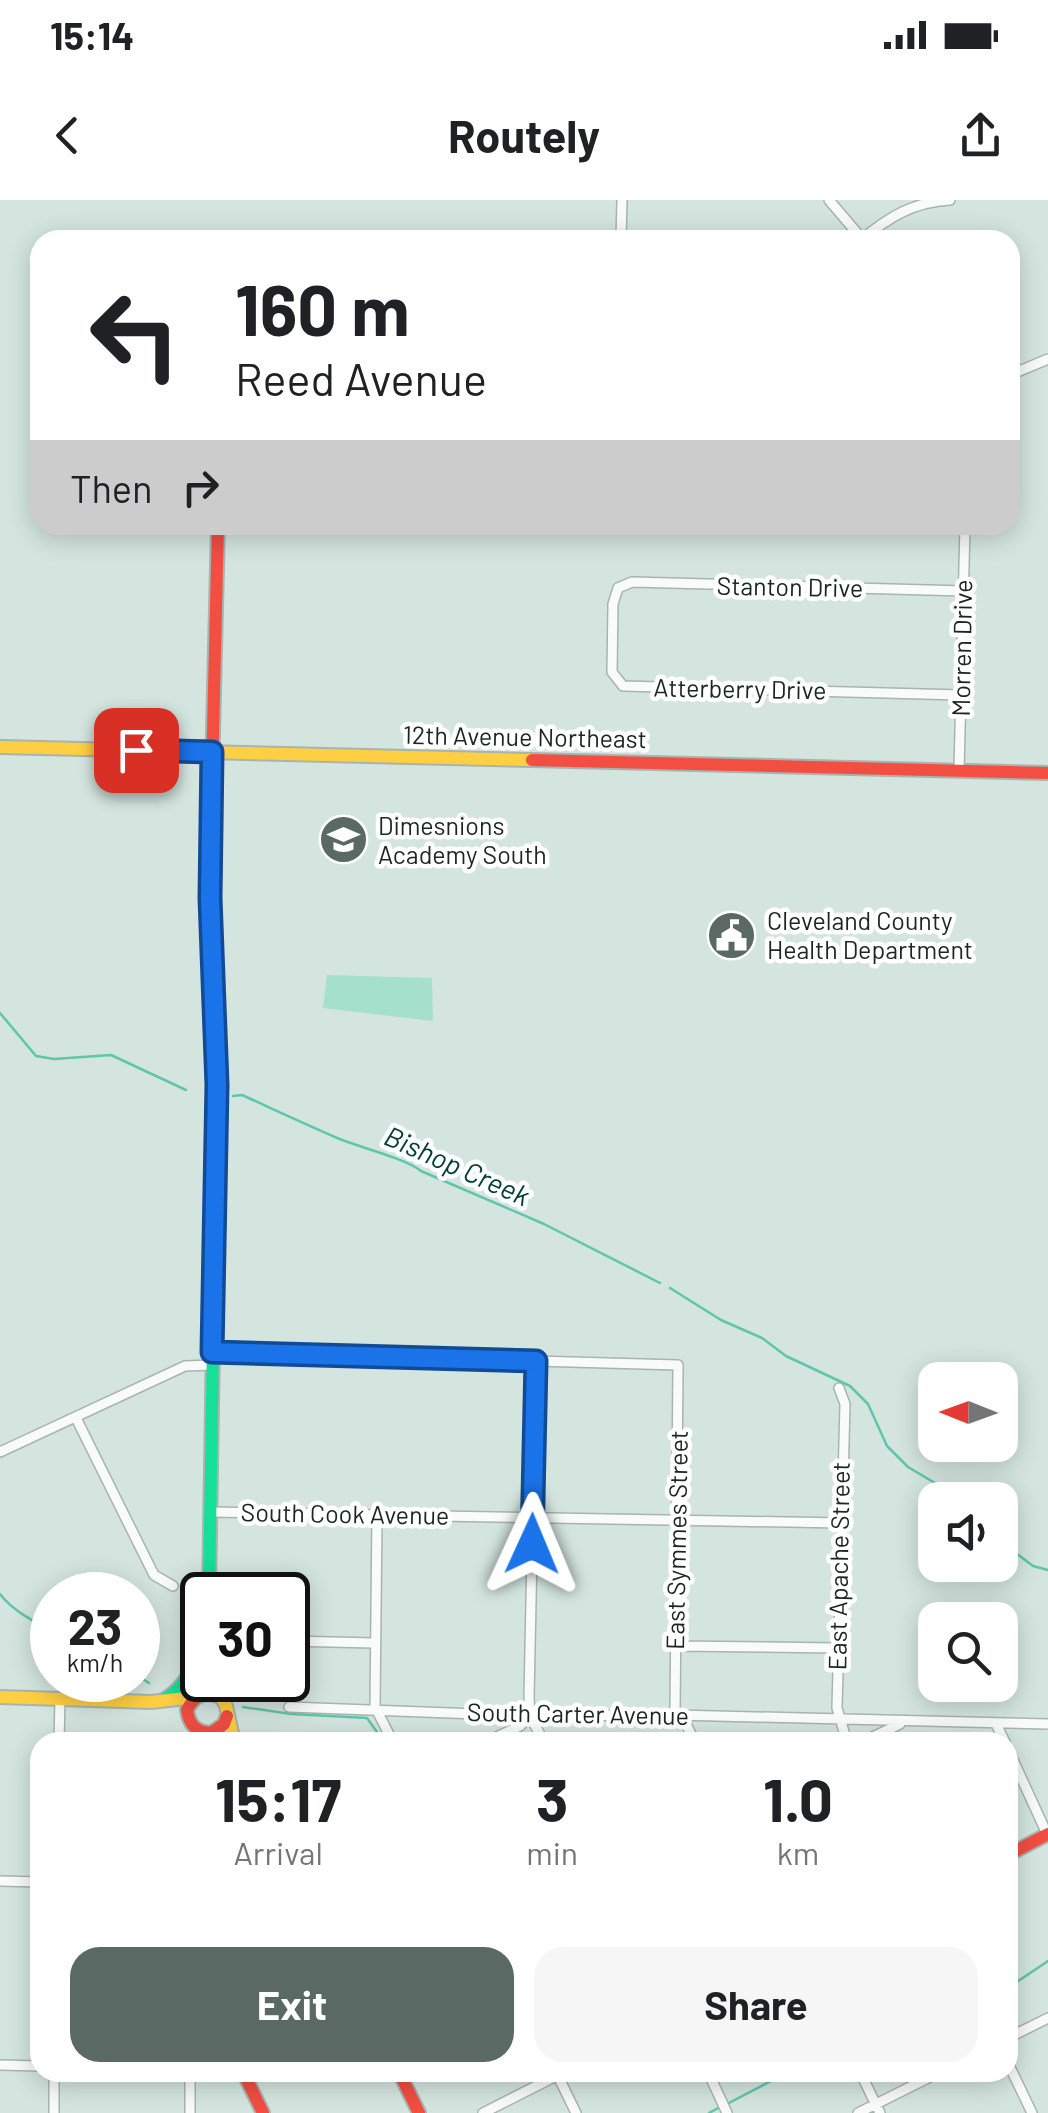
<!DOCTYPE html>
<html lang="en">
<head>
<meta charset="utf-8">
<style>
  body { margin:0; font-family:Barlow,sans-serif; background:#f6f6f6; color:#202124; height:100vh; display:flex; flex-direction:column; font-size:38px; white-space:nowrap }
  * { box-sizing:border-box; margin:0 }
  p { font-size:32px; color:#757577 }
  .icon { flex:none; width:55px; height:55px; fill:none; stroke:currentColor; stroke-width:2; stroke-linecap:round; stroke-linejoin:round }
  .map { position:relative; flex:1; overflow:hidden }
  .sheet { position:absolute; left:30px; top:1532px; width:988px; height:350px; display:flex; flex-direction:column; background:#fff; border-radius:30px; box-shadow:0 5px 25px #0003 }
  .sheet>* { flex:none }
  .guide { position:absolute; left:30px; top:30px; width:990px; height:305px; border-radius:30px; box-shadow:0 5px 25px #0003; background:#fff; color:#202124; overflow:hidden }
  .needle { width:65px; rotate:271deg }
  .buttons { position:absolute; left:918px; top:1162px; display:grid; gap:20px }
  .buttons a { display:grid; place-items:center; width:100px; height:100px; border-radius:20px; background:#fff; box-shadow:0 5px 25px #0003; font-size:50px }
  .speed { position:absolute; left:30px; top:1372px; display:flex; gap:20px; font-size:50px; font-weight:700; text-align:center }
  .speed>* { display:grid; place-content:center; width:130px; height:130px; border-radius:50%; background:#fff; box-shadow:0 5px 25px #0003; line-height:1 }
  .speed small { font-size:25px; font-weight:400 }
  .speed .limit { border:5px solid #111; border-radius:15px; background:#fff; color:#111 }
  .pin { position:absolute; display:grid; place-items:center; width:85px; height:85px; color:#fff; margin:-42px; border-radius:20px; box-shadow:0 5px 15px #0006 }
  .me { position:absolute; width:110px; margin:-55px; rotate:1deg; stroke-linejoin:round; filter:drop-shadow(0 0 8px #0008) }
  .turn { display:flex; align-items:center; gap:35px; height:210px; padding:0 40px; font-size:45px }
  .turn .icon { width:130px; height:130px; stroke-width:2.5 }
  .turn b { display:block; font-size:70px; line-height:85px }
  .then { display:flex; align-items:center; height:95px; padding:0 40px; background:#0003; gap:20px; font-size:38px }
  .eta { display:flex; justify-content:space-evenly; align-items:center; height:170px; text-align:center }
  .eta b { font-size:60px; font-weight:700; line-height:70px }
  .cta { display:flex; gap:20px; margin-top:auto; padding:20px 40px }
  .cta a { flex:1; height:115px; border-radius:30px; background:#5b6964; color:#fff; font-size:40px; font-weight:700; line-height:115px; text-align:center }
  .cta a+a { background:#f6f6f6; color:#202124 }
  .status { display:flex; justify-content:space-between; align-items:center; height:70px; padding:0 50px; background:#fff; direction:ltr }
  .status svg { height:28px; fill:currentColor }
  header { display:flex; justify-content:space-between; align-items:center; height:130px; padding:0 40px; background:#fff; font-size:45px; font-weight:700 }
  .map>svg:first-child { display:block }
</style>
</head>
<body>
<div class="status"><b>15:14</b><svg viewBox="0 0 49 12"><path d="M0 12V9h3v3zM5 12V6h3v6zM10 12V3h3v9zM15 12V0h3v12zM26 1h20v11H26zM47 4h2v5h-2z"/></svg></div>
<header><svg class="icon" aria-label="back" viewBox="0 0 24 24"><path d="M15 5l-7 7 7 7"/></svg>Routely<svg class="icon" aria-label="share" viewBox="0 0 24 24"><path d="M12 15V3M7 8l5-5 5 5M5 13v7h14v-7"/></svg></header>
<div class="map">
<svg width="1048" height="1913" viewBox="0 0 1048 1913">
  <rect width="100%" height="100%" fill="#d4e5df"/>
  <path fill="#a4e0cc" d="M327 775 432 778 433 821 323 808Z"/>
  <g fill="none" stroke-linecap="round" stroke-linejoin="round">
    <path stroke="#5fc6aa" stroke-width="2.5" d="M0 813 36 856 54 859 111 855 186 890
      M233 896 242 895C275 910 309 926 342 940 363 948 406 959 421 971L544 1024 660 1083
      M670 1088 721 1120 762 1138 786 1156 850 1186 868 1204 887 1246 908 1267 940 1286 956 1300
      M1000 1341 1033 1366 1048 1370
      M0 1394C10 1408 36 1425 52 1428
      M138 1476 149 1483
      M243 1507 291 1514 367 1518 384 1542
      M1008 1788 1048 1761
      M727 1904 788 1872
      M709 1913 720 1907"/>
    <defs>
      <path id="street" d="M829 0 863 40
        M621 40 622 0
        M861 40C889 17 913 2 950 0
        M1010 175 1048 159
        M961 495 623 486 612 472 613 404 618 388 632 382 964 391
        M959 571 965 325
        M212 1152 678 1165 675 1515
        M536 1161 529 1497 530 1516 544 1542
        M839 1188 845 1204 837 1508 847 1542
        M76 1218 154 1375 173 1386
        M0 1252 185 1166 212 1165
        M210 1312 841 1323
        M377 1315 375 1507 393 1542
        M288 1441 374 1443
        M675 1446 838 1448
        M289 1507 530 1516 675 1515 1048 1524
        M682 1516 695 1542
        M996 1524 1005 1542
        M59 1542 60 1499
        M486 1542 520 1526 530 1516
        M862 1542 900 1524
        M1008 1549 1048 1636
        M0 1681 40 1682
        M1008 1838 1048 1818
        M1008 1863 1032 1913
        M0 1865 40 1866
        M556 1872 576 1913
        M708 1872 727 1913
        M860 1872 880 1913
        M54 1913V1872
        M190 1913V1872
        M483 1913 564 1872
        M858 1913 940 1872"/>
      <path id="fast" d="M209 1395 216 952
        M165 1499C199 1478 199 1443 202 1406"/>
      <path id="slow" d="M0 547 532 560
        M213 1480 226 1506 234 1542
        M0 1497 151 1502 195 1497"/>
      <path id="jam" d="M532 560 1048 573
        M216 952 217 885 209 698 218 325
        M218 1496C203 1491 194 1496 187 1510 189 1525 196 1532 211 1533L224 1524 227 1516
        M1008 1655 1048 1634
        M243 1872 263 1913
        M399 1872 419 1913"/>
    </defs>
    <use href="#street" stroke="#a7b4af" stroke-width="12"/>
    <use href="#fast" stroke="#a7b4af" stroke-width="16"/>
    <use href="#slow" stroke="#a7b4af" stroke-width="16"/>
    <use href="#jam" stroke="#a7b4af" stroke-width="16"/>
    <use href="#street" stroke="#f9fbfa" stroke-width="9"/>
    <use href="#fast" stroke="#16e098" stroke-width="12"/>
    <use href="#slow" stroke="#ffcf43" stroke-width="12"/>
    <use href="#jam" stroke="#f24e42" stroke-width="12"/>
  </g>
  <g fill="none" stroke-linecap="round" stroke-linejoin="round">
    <defs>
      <path id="route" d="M136 550 212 552 210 698 217 885 212 1152 536 1161 532 1344"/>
    </defs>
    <use href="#route" stroke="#114b97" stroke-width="25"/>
    <use href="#route" stroke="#1a73e8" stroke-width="18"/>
  </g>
  <defs>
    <symbol id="school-disc" viewBox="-11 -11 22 22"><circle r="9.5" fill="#5b6964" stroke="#fff"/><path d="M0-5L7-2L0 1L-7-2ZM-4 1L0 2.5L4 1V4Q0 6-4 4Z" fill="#fff"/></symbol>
    <symbol id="civic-disc" viewBox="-11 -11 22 22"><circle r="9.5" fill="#5b6964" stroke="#fff"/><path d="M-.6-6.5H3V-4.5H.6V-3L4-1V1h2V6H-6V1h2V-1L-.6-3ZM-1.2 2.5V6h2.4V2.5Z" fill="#fff"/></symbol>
  </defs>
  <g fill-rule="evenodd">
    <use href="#school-disc" x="316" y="612" width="55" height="55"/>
    <use href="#civic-disc" x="704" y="708" width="55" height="55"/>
  </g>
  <g text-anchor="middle" stroke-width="9" stroke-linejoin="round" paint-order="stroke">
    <g font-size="25" fill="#1a2621" stroke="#fff">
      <text transform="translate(790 387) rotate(1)" y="9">Stanton Drive</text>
      <text transform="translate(962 448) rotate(-89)" y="9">Morren Drive</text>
      <text transform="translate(740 489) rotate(1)" y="9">Atterberry Drive</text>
      <text transform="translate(525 537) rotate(1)" y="9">12th Avenue Northeast</text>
      <text transform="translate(345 1314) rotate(1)" y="9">South Cook Avenue</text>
      <text transform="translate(677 1340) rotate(-89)" y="9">East Symmes Street</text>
      <text transform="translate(839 1366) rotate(-89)" y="9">East Apache Street</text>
      <text transform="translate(578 1514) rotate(1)" y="9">South Carter Avenue</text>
    </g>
    <g font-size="25" fill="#1a2621" stroke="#fff" text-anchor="start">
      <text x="378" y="635">Dimesnions<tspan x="378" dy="29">Academy South</tspan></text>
      <text x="767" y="730">Cleveland County<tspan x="767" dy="29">Health Department</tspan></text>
    </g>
    <g font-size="28" font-style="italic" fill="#054132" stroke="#fff">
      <text transform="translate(457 966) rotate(24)" y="10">Bishop Creek</text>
    </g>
  </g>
</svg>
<div class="buttons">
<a><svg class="needle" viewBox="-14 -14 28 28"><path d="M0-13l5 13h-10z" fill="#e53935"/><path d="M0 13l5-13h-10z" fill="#757577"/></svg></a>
<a><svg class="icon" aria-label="sound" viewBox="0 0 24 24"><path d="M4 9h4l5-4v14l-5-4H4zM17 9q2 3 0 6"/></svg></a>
<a><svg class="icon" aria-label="search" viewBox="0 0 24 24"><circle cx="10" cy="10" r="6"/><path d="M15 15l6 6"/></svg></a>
</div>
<div class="speed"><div>23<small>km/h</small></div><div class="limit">30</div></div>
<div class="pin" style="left:136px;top:550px;background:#d93025"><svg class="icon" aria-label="arrive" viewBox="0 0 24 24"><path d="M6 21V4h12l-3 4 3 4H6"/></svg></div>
<svg class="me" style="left:532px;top:1344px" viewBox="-20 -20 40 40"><path d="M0-17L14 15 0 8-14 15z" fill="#1a73e8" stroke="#fff" stroke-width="4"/></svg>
<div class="guide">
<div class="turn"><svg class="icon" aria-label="left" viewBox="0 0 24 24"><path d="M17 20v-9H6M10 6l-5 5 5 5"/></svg><div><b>160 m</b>Reed Avenue</div></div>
<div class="then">Then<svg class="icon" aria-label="right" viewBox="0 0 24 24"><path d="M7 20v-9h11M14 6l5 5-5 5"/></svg></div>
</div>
<section class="sheet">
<div class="eta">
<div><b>15:17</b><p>Arrival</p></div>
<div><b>3</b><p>min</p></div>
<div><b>1.0</b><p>km</p></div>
</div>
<div class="cta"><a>Exit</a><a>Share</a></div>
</section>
</div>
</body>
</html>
